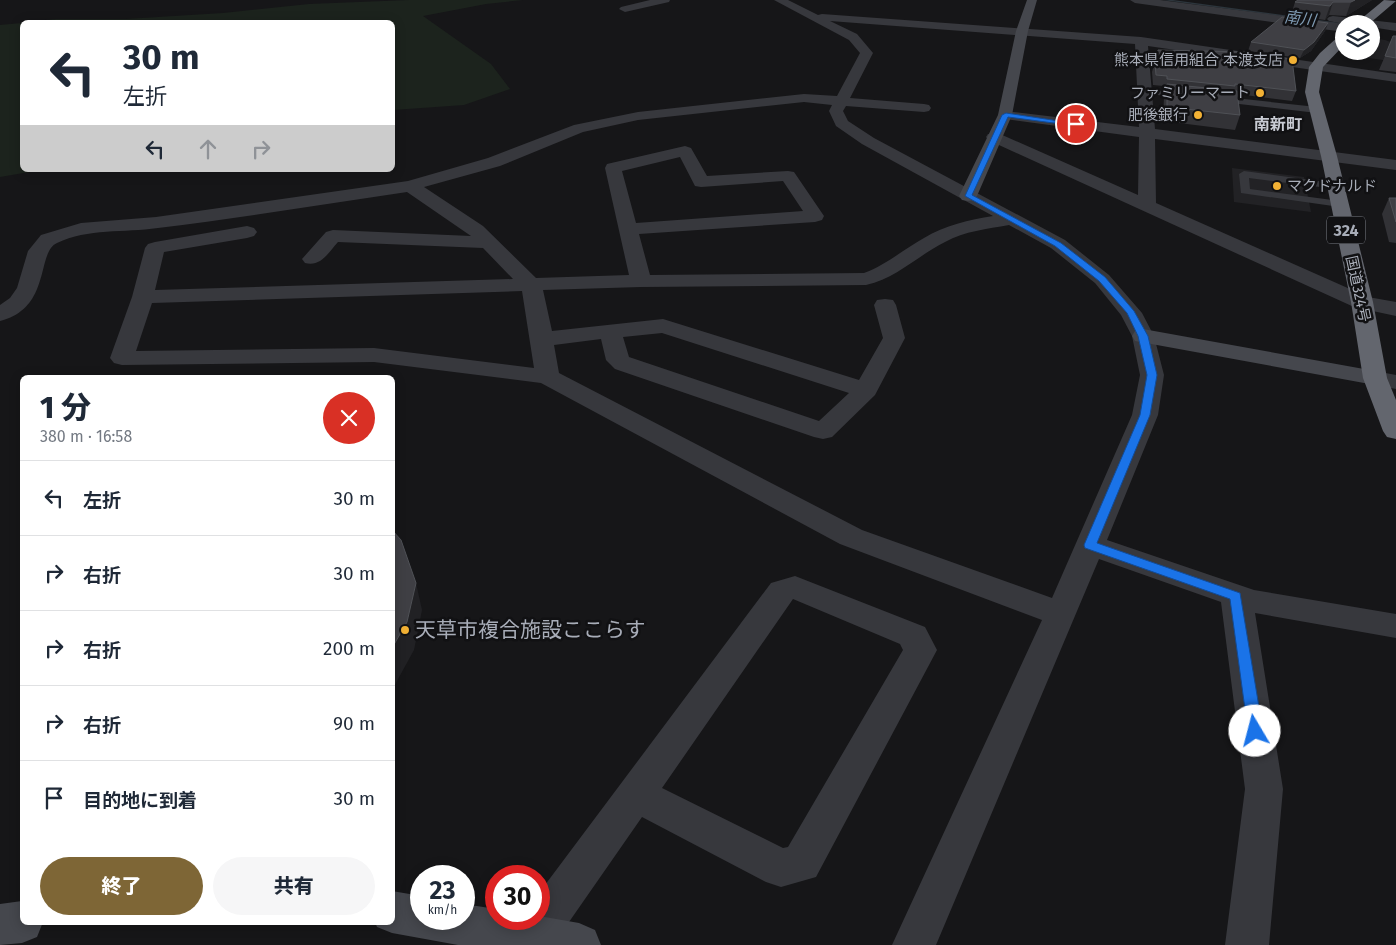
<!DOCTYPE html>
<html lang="ja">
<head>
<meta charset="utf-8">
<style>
  body { margin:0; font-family:"Fira Sans","Noto Sans JP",sans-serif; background:#f6f6f7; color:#1f2937; height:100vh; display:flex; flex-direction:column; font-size:19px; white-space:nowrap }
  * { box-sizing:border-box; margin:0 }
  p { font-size:16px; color:#747a83 }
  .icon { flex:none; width:28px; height:28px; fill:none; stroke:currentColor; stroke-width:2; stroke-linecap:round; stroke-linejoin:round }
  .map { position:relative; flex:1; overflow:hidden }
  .drawer { position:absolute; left:20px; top:375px; width:375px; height:550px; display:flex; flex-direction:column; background:#fff; border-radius:8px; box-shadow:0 2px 12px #0003 }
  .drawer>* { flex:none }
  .guide { position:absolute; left:20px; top:20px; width:375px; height:152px; border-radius:8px; box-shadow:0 2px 12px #0003; background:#fff; color:#1f2937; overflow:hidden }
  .buttons { position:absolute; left:1335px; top:15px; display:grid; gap:10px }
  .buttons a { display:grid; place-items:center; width:45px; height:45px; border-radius:50%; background:#fff; box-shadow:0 2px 12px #0003; font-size:25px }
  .speed { position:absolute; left:410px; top:865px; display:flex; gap:10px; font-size:25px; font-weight:700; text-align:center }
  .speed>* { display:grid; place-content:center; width:65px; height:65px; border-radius:50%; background:#fff; box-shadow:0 2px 12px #0003; line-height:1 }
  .speed small { font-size:12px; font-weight:400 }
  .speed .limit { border:8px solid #d22; background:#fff; color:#111 }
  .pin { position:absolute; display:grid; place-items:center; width:42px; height:42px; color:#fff; margin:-21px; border:2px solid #fff; border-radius:50%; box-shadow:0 1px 5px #0007 }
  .me { position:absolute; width:55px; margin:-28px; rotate:352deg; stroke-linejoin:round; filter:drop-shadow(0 0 4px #0008) }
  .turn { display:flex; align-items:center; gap:18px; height:105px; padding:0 20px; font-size:22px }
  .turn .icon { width:65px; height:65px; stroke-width:2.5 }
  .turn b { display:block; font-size:35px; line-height:42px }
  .lanes { display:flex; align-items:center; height:48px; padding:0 20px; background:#0003; justify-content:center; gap:25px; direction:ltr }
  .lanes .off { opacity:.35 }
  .round { display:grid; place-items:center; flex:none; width:52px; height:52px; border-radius:26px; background:#f6f6f7 }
  .head { display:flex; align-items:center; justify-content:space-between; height:85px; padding:0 20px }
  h1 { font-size:30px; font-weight:800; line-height:38px }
  .button { display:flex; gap:10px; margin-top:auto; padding:10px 20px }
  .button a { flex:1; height:58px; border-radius:30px; background:#7e6636; color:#fff; font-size:20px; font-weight:800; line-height:58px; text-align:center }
  .button a+a { background:#f6f6f7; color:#1f2937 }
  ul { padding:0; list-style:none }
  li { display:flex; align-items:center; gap:15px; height:75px; padding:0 20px; border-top:1px solid #e0e1e3 }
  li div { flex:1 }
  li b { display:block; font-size:19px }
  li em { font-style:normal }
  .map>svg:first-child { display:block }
</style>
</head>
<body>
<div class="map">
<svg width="1396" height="945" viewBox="0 0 1396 945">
  <rect width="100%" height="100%" fill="#161618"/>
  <path fill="#222225" d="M1371 38 1385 40 1396 44V62L1349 55 1353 51H1371Z
    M1232 168 1304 177 1311 212 1234 202Z"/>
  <path fill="#1c231d" d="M409 0H523L486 4 423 16 491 64 510 89 464 105 393 110 392 22H25L56 19H126L223 13 309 4Z
    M22 23V170H41L0 177V25Z"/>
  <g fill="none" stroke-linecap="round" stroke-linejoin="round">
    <path fill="#2c353c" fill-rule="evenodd" d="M1163 0H1173L1348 24 1344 25Z"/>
    <path fill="#37383d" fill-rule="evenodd" d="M1139 53 1177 54 1181 56 1177 58 1142 57 1138 55Z
      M1141 89 1186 93 1190 96 1186 99 1144 93H1141Z
      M1216 96 1317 107 1321 110 1317 113 1213 101V97Z
      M1244 171 1340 184 1341 186 1340 188 1336 189 1249 178 1250 189 1340 201 1345 204 1340 207 1241 193 1239 174Z"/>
    <path fill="#37383d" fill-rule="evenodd" d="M650 0H670L669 2 625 12 619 9 621 7Z
      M774 0H788L818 15 822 14 1141 37 1396 74V82L1148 46 1155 129 1396 160V170L1155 139 1156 203 1368 297 1396 302V316L1354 307 988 140 986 137 988 134H1000L1138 195 1139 137 1005 119 1000 118 998 115 1000 112 1005 111 1139 127 1135 44 830 21 857 34 873 53 850 98 924 104 929 105 931 108 929 111 924 112 846 106 843 111 848 121 874 138 1065 240 1109 275 1142 313 1154 336 1164 375 1158 415 1107 540 1254 590 1396 614V638L1255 613 1283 789 1269 945H1225L1245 789 1221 602 1099 559 936 945H892L1042 620 840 544 541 383 374 362 122 365 114 363 110 358 132 297 145 248 148 244 155 242 247 226 254 228 257 232 254 236 247 238 164 252 155 290 513 279 483 248 338 242C328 253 321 267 305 263L302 259 326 232 333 230 471 236 407 192C324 204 241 218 158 228 124 233 88 228 57 243 36 252 52 308 0 321V305L10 298 17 288 28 251 41 235 81 223 156 217 408 181 488 158 574 125 638 112 804 94 837 96 860 53 849 40ZM804 102 832 105 829 111 836 126 862 144 993 216C969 220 945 225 924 238 904 249 886 265 864 273L650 275 639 234 815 222 822 220 824 216 794 172 788 171 707 176 691 148 685 146 607 164 605 168 629 275 536 278 483 226 424 187 500 166 583 132 638 120ZM680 157 695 186 701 187 783 181 803 211 636 223 622 171ZM1009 225 1051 248 1095 283 1121 315 1132 336 1140 375 1132 415 1052 598 862 530 559 373 554 345 601 339 606 360 615 369 814 437 823 439 832 437 875 395 905 338 896 305 893 300 885 299 877 300 874 305 883 338 859 380 663 319 552 331 543 290 641 287 866 285C897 278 917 256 945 242 965 231 987 229 1009 225ZM522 291 534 368 374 348 136 351 152 303ZM662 333 849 393 819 421 629 357 623 337Z
      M1130 0H1160L1344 24V32L1135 3Z
      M1333 16 1396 23V31L1371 27V24H1344L1329 21 1327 19 1329 17Z
      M1375 371 1396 375V389L1366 383 1363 378 1366 373Z
      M795 576 925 627 937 650 816 877 781 887 766 882 642 817 553 945H514L511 937 520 919H539V893L771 583ZM793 599 900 644 903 650 788 847 783 848 662 788Z"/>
    <path fill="#45474d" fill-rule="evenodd" d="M1027 0H1037L1028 31 1012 115 977 196 974 200 968 201 962 200 959 196 998 115 1016 31Z
      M1143 329 1375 371 1384 373 1387 378 1384 383 1375 385 1135 341 1132 336 1135 331Z
      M392 891 421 896V919H464V904L496 909V919H539V916L579 923 595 930 601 945H458L392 933 377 927 375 922H392Z
      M22 901V922H43L37 937 22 943 0 945V904Z"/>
    <path fill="#63666e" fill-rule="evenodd" d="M1384 0 1396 1 1369 24H1355Z
      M1344 34V45L1323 67 1319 92 1337 156 1373 302 1387 378 1396 400V439L1387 437 1383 431 1363 378 1351 302 1321 156 1305 92 1309 67 1320 53 1340 35Z"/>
  </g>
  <path fill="#323236" d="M1372 0 1346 16 1329 15 1325 20 1291 15 1295 2Z
    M1328 23 1325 31 1311 51 1300 58 1248 51 1251 42Z
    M1396 36V72L1379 70 1385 56Z
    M1158 50 1296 91 1292 101 1237 94 1240 115 1235 130 1163 121 1164 97 1166 90 1164 89V86L1153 85 1152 72Z
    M1389 198H1396V243L1389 242 1382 214Z"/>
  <path fill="#212124" d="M1355 0H1372L1346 16 1351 2Z
    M1333 2 1329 15 1325 20 1330 6Z
    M1328 23 1325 31 1311 51 1300 58 1304 50Z
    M416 583 422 610 414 650 392 690V648Z"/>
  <path fill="#3f3f44" stroke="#4f5156" d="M1298 0H1355L1351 2H1333L1330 6 1295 2Z
    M1282 17 1328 23 1314 42 1304 50 1251 42Z
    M1393 36H1396V58L1385 56Z
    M1158 50 1246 52 1292 59 1296 91 1235 84V86L1167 79V76L1156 75 1155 63Z
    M1167 84 1237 91 1240 115 1167 107Z
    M1389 198H1396V222Z
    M392 530 401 540 416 583 407 622 392 648Z"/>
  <path fill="#1a73e8" stroke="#114b97" d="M1006 113 1079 124 1076 126 1008 117 972 195 1061 243 1105 277 1134 311 1148 336 1157 375 1150 415 1097 543 1240 593 1263 731 1261 736 1255 738 1250 736 1248 731 1230 599 1085 548 1084 545 1140 415 1147 375 1138 336 1127 313 1099 281 1055 246 965 196 1002 115Z"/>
  <g fill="#f2b134" stroke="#111113" stroke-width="2">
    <circle cx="1293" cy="60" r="5"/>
    <circle cx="1260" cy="93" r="5"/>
    <circle cx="1198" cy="115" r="5"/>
    <circle cx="1277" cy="186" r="5"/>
    <circle cx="405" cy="630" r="5"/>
  </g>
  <g text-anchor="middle" stroke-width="5" stroke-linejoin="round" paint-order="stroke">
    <g font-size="15" fill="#a8adb8" stroke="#111113" text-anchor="end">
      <text x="1283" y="65">熊本県信用組合 本渡支店</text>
      <text x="1250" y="98">ファミリーマート</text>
      <text x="1188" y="120">肥後銀行</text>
      <text x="1287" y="191" text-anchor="start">マクドナルド</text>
    </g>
    <g font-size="15" fill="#a8adb8" stroke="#111113">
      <text transform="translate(1358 289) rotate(78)" y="5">国道324号</text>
    </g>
    <g font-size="16" font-style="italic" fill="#7f9bb3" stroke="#111113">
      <text transform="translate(1300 18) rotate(7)" y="6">南川</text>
    </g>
    <g font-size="16" font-weight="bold" fill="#c9ccd4" stroke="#111113">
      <text x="1278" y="130">南新町</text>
    </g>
    <rect fill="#111113" stroke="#7b7e86" stroke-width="1" x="1327" y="216.5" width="38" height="27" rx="4"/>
    <g font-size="16" font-weight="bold" fill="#a8adb8">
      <text x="1346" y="236">324</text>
    </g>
    <g font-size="21" fill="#a8adb8" stroke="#111113" text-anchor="start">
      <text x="415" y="637">天草市複合施設ここらす</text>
    </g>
  </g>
</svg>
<div class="buttons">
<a><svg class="icon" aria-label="layers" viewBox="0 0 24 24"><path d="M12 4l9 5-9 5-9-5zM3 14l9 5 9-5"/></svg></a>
</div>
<div class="speed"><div>23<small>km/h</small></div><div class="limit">30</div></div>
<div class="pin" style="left:1076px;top:124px;background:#d93025"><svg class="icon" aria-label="arrive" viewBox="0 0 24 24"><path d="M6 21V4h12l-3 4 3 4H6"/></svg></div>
<svg class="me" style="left:1255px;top:731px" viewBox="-20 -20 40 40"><circle r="19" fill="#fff"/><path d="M0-13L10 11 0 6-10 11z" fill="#1a73e8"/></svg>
<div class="guide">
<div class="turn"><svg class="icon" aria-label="left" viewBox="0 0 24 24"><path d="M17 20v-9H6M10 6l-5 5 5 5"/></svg><div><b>30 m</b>左折</div></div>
<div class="lanes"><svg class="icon" aria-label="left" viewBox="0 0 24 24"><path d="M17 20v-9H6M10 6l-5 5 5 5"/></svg><svg class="icon off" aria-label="ahead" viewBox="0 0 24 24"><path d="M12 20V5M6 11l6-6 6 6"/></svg><svg class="icon off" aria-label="right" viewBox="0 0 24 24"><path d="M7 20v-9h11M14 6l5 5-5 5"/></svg></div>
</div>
<section class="drawer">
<div class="head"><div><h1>1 分</h1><p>380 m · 16:58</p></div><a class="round" style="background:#d93025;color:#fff"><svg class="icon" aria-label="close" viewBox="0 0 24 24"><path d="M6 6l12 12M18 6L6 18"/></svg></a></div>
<ul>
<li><svg class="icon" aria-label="left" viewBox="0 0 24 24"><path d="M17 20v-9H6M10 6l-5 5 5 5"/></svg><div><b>左折</b></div><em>30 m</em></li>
<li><svg class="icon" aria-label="right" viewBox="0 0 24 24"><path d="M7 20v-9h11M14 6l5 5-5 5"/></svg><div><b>右折</b></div><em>30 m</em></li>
<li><svg class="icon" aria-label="right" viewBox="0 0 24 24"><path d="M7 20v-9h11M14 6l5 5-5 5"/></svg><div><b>右折</b></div><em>200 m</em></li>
<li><svg class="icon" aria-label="right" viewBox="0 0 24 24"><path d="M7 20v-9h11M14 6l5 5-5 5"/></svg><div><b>右折</b></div><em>90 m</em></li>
<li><svg class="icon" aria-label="arrive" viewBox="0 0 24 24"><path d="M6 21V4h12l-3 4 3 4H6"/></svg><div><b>目的地に到着</b></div><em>30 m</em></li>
</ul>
<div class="button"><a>終了</a><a>共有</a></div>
</section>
</div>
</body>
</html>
